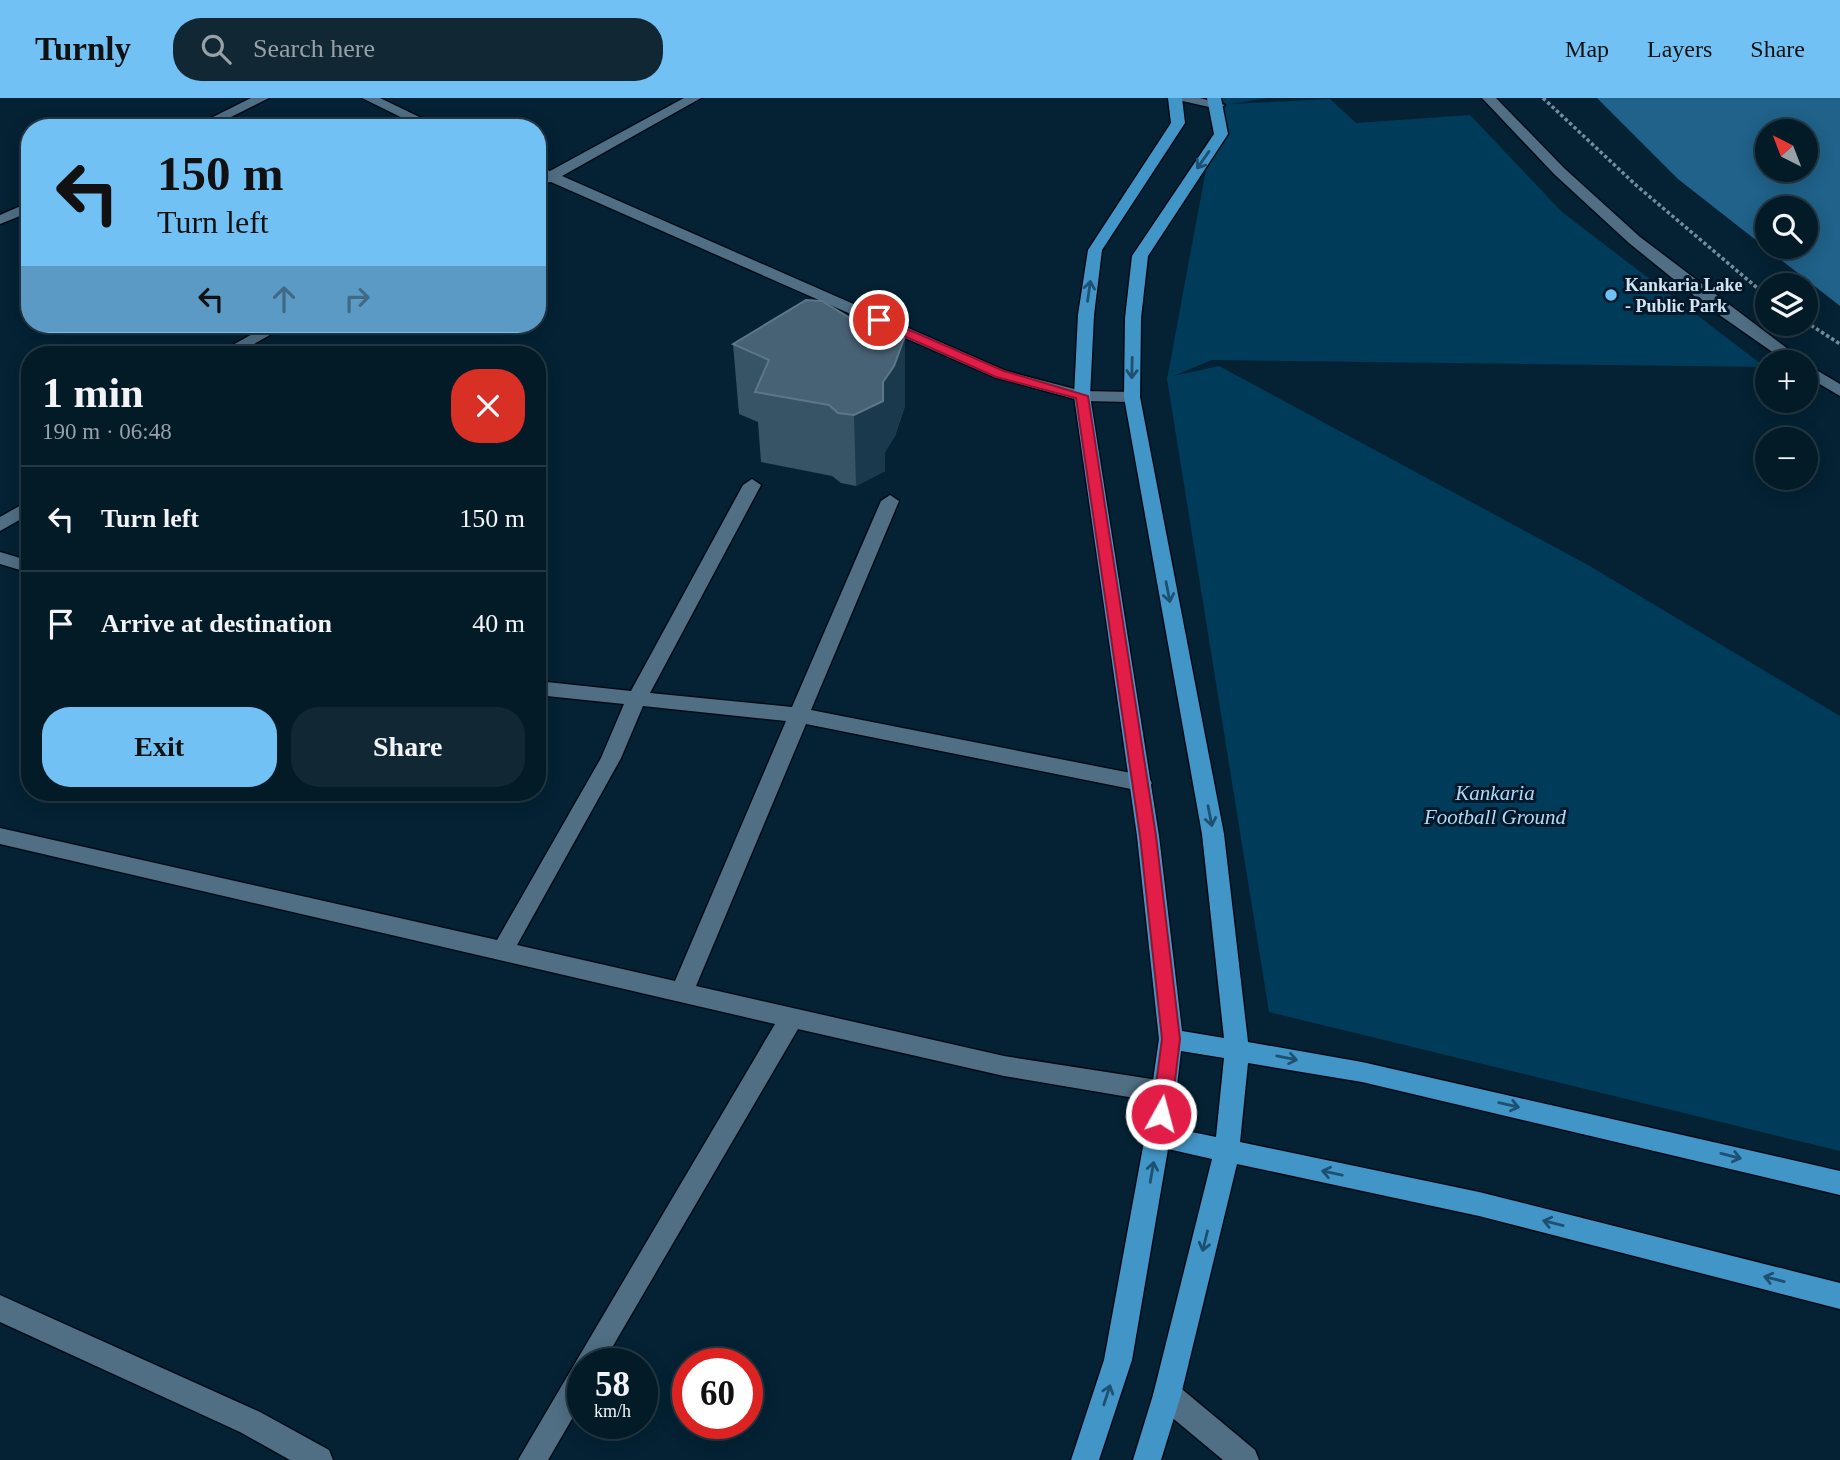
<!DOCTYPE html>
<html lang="en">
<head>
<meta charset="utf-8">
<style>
  body { margin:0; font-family:"Times New Roman",serif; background:#112733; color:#f1f3f6; height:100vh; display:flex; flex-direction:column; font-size:26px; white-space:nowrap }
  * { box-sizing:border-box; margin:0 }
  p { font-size:23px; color:#97a1a7 }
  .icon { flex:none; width:38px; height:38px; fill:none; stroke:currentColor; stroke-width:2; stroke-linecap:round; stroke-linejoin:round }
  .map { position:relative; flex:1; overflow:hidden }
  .drawer { position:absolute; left:21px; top:248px; width:525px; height:455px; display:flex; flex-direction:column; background:#031a27; border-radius:28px; box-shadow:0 4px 18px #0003,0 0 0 2px #243844 }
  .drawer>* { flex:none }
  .top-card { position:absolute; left:21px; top:21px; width:525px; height:214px; border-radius:28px; box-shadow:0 4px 18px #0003,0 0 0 2px #243844; background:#72c1f5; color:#111; overflow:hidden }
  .needle { width:46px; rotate:318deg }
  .tools { position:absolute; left:1755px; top:21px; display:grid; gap:14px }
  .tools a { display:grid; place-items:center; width:63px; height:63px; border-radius:50%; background:#031a27; box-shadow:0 4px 18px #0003,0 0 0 2px #243844; font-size:35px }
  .speed { position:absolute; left:567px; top:1250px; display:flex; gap:14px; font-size:35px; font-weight:700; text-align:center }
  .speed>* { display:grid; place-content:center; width:91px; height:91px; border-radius:50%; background:#031a27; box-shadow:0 4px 18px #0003,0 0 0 2px #243844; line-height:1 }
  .speed small { font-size:18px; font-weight:400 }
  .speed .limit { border:10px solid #d22; background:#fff; color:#111 }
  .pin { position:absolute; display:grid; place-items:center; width:60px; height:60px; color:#fff; margin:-30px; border:4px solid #fff; border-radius:50%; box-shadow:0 2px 7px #0007 }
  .me { position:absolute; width:77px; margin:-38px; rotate:7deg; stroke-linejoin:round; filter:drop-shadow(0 0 5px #0008) }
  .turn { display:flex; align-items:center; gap:24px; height:147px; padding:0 21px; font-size:32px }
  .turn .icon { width:91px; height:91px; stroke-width:2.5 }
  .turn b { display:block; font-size:49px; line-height:60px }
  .lanes { display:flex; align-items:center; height:66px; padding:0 21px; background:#0003; justify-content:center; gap:35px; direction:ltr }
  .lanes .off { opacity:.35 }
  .round { display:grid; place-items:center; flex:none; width:74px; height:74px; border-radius:28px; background:#112733 }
  .summary { display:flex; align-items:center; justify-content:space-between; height:119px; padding:0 21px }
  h1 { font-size:42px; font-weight:700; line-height:52px }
  .action { display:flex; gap:14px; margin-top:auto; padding:14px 21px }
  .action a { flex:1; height:80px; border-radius:28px; background:#72c1f5; color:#111; font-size:28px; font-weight:700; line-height:80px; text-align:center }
  .action a+a { background:#112733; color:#f1f3f6 }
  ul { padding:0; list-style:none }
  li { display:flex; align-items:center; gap:21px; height:105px; padding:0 21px; border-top:2px solid #243844 }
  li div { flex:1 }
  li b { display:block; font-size:26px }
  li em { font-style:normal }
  header { display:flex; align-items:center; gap:42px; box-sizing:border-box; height:98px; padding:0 35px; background:#72c1f5; color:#111 }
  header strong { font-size:33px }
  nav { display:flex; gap:38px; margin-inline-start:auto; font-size:24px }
  .search { width:490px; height:63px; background:#112733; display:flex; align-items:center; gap:18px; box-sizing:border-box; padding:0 24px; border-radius:28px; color:#97a1a7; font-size:26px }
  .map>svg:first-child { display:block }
</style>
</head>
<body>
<header>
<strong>Turnly</strong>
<div class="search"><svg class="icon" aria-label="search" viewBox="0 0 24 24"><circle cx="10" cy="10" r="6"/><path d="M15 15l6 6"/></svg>Search here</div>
<nav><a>Map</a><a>Layers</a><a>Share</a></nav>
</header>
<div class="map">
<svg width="1840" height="1362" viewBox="0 0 1840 1362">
  <rect width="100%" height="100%" fill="#042234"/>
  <path fill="#003b59" d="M1216 0H1267L1230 6 1330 1 1356 25 1470 17 1562 114 1765 269 1212 262 1173 278 1219 268 1588 467 1840 618V1053L1269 914 1167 281 1218 7Z"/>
  <path fill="#20628a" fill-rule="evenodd" d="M1597 0H1840V208L1678 81ZM1768 33H1806V72H1768ZM1806 110V149H1768V110Z"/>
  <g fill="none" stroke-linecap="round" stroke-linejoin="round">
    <defs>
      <path id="minor" d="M251 0H269L209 30H191Z
        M362 0H380L442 30H423Z
        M684 0H701L562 78 1006 273 1082 293 1132 294 1140 299 1132 304 1082 303 994 279 551 84 537 86 540 78 537 68 550 73Z
        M1169 0H1200L1225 7 1218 11Z
        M1482 0H1496L1564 70 1640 139 1805 264H1787L1708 209 1629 145 1554 76Z
        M30 104V114L0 126V117Z
        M270 226H289L235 257H215Z
        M1806 266 1840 286V298L1806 278Z
        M752 381 761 387 650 595 792 609 881 403 890 397 899 403 811 612 1141 677 1148 679 1152 685 1148 691 1141 693 806 626 696 888 1004 958 1164 983 1173 986 1176 994 1173 1002 1164 1005 1004 978 798 931 603 1265H583V1302L548 1362H518L775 926 0 746V730L497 842 601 660 624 606 537 597V583L631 593 743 387ZM643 608 786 623 675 883 517 847 621 660Z
        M30 402V416L0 433V419Z
        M0 454 30 463V475L0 466Z
        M0 1197 260 1314 329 1352 333 1362H290L240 1334 0 1224Z
        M1167 1283 1177 1287 1255 1352 1259 1362H1223L1157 1307 1153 1297 1157 1287Z"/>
      <path id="major" d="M1168 0H1182L1185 25 1102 152 1094 217 1090 298 1159 738 1182 933 1224 940 1202 736 1124 299 1125 220 1132 158 1214 36 1207 0H1221L1228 36 1148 158 1141 220 1140 299 1224 736 1248 944 1362 964 1840 1073V1097L1362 984 1248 965 1240 1044 1479 1094 1840 1185V1211L1479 1118 1237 1066 1181 1297 1161 1362H1133L1153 1297 1212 1061 1168 1051 1132 1262 1099 1362H1071L1104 1262 1145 1038 1159 941 1137 738 1074 298 1078 217 1088 152 1171 25ZM1181 953 1224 960 1216 1039 1172 1030Z"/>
    </defs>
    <use href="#minor" stroke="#000b17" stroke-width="3"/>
    <use href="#major" stroke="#000b17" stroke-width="3"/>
    <path stroke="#758b9a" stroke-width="3.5" stroke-dasharray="3.5 2.5" stroke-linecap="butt" d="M1543 0 1637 88 1768 199
      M1806 224 1840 246"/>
    <use href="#minor" fill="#506f84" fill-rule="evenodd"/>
    <use href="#major" fill="#4295c7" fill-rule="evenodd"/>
  </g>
  <path fill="#375366" d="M850 220 905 238V308L895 338 885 354V373L856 388 841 385 832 378 761 364 758 324 739 316 733 246Z"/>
  <path fill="#1b394c" d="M905 238V308L895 338 885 354V373L856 388 854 317Z"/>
  <path fill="#486275" stroke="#5d7688" stroke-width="2" d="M806 202 822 203 850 220 905 238 894 268 883 284V303L854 317 838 315 829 307 755 294 769 262 733 246Z"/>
  <defs><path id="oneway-shaft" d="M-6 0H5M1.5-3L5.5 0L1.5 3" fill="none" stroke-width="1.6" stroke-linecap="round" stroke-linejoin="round" transform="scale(1.75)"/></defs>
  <g stroke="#1e5071">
    <use href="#oneway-shaft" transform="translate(1203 62) rotate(125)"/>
    <use href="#oneway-shaft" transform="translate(1089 193) rotate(-82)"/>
    <use href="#oneway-shaft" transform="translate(1132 270) rotate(91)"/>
    <use href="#oneway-shaft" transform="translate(1168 494) rotate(79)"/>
    <use href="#oneway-shaft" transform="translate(1210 718) rotate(79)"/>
    <use href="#oneway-shaft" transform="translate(1287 960) rotate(11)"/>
    <use href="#oneway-shaft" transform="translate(1509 1007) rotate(13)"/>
    <use href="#oneway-shaft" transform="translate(1731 1058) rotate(14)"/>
    <use href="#oneway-shaft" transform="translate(1152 1074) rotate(-80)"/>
    <use href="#oneway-shaft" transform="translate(1332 1075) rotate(-168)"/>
    <use href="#oneway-shaft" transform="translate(1553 1125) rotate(-166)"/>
    <use href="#oneway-shaft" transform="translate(1205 1143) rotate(104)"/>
    <use href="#oneway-shaft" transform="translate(1774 1181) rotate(-166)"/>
    <use href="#oneway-shaft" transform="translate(1107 1297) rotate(-72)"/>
  </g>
  <path fill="#e11d48" stroke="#92132f" stroke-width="2" d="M879 219 1004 273 1088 298 1156 738 1180 941 1171 1016 1168 1022H1154L1152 1016 1162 941 1140 738 1076 300 996 279 875 225 873 222Z"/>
  <circle fill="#72c1f5" stroke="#00182a" stroke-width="2.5" cx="1611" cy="197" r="7"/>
  <g text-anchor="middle" stroke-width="6" stroke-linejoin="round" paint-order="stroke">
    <g font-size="18" font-weight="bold" fill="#d3e3f0" stroke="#00182a" text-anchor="start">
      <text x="1625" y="193">Kankaria Lake<tspan x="1625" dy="21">- Public Park</tspan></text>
    </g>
    <g font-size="21" font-style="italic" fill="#b1d9f5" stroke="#00182a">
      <text x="1495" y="702">Kankaria<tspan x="1495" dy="24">Football Ground</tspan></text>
    </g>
  </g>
</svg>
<div class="tools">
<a><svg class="needle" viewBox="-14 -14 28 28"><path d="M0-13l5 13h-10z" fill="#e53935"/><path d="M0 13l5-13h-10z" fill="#97a1a7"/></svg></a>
<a><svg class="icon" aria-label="search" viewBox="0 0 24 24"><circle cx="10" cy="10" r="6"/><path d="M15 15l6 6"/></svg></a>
<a><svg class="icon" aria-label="layers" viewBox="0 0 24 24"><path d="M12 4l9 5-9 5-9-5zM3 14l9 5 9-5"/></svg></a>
<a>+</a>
<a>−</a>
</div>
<div class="speed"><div>58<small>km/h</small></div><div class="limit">60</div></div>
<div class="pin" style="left:879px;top:222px;background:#d93025"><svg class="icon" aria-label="arrive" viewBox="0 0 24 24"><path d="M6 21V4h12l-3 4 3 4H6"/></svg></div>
<svg class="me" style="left:1161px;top:1016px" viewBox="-20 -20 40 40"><circle r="17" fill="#e11d48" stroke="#fff" stroke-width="3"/><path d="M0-11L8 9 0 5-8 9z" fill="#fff"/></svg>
<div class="top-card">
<div class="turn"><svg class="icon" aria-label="left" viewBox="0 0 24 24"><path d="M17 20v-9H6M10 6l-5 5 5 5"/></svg><div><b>150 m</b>Turn left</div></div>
<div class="lanes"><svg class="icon" aria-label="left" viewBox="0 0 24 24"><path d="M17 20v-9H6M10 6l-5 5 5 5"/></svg><svg class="icon off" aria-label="ahead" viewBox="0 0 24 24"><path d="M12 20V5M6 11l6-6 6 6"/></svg><svg class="icon off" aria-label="right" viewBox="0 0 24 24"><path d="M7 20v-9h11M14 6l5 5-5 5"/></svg></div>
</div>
<section class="drawer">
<div class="summary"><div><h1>1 min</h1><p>190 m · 06:48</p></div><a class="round" style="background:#d93025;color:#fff"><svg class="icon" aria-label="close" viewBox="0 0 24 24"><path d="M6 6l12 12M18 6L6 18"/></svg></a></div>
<ul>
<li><svg class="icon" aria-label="left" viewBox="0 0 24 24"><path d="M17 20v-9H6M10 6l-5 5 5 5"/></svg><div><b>Turn left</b></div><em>150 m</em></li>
<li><svg class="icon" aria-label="arrive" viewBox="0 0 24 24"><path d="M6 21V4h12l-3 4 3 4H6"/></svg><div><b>Arrive at destination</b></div><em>40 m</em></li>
</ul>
<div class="action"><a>Exit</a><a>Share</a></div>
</section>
</div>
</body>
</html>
